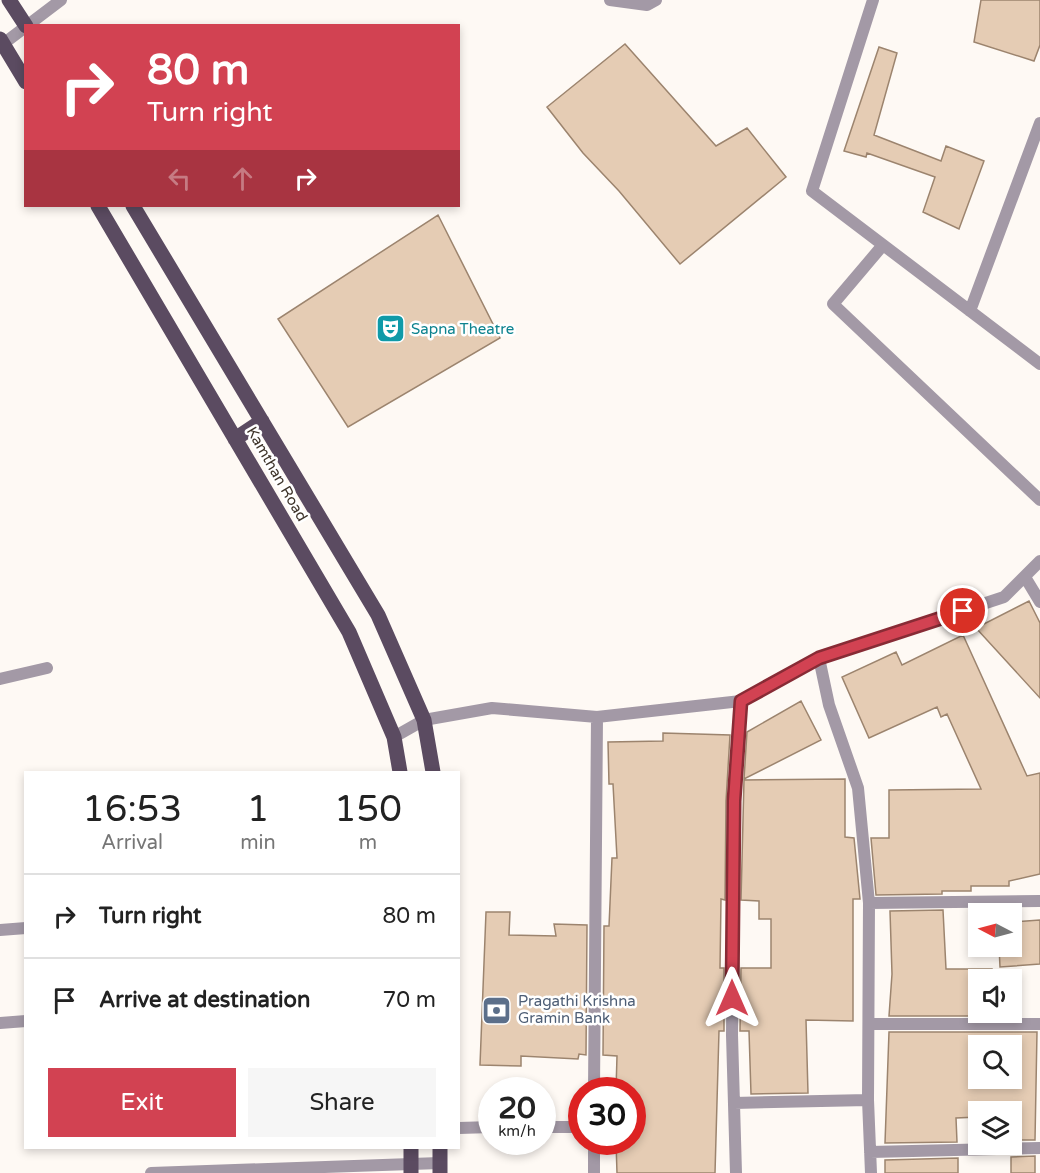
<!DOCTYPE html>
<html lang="en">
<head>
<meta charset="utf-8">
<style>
  body { margin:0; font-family:"Varela Round",sans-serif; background:#f6f6f6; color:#222; height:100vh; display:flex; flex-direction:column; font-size:22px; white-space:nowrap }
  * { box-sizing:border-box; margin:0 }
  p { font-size:20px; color:#767676 }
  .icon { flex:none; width:33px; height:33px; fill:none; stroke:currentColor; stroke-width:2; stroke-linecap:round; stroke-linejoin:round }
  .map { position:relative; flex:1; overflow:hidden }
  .details { position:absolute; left:24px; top:771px; width:436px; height:378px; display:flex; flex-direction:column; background:#fff; border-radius:0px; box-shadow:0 3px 9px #0003 }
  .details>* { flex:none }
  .top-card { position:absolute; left:24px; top:24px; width:436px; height:183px; border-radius:0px; box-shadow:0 3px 9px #0003; background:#d24252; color:#fff; overflow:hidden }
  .needle { width:39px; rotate:276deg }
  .tools { position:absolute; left:968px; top:903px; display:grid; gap:12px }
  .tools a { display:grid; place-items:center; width:54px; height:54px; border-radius:0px; background:#fff; box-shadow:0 3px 9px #0003; font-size:30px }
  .speed { position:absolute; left:478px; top:1077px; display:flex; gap:12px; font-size:30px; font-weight:700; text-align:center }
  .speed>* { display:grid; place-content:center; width:78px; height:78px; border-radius:50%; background:#fff; box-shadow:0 3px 9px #0003; line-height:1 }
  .speed small { font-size:15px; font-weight:400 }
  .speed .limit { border:9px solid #d22; background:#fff; color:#111 }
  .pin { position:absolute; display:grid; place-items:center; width:51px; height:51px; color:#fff; margin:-26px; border:3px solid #fff; border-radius:50%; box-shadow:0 2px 6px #0007 }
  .me { position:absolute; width:66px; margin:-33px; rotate:0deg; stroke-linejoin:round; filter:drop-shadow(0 0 4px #0008) }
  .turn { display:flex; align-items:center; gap:21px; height:126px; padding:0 24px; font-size:27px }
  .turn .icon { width:78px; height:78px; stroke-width:2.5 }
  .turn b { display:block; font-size:42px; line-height:51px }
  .lanes { display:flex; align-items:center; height:57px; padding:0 24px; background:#0003; justify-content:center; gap:30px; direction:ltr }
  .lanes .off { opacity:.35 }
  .eta { display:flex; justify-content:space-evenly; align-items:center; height:102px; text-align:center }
  .eta b { font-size:36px; font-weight:600; line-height:42px }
  .button { display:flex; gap:12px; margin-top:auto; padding:12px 24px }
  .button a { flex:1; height:69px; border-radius:0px; background:#d24252; color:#fff; font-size:24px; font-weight:600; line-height:69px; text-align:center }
  .button a+a { background:#f6f6f6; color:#222 }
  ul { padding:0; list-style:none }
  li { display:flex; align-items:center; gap:18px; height:84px; padding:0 24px; border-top:2px solid #e0e0e0 }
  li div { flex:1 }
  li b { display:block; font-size:22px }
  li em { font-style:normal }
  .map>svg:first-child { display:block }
</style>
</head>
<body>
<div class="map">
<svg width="1040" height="1173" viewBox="0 0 1040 1173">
  <rect width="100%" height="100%" fill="#fef9f4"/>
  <path fill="#e5ccb4" stroke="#9c846e" stroke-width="1.5" fill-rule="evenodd" d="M981 0H1040V45L1034 61 974 42Z
    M625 44 716 146 747 128 786 177 680 264 619 191 583 153 547 107Z
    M879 47 897 53 874 135 941 161 946 146 984 161 959 229 923 212 935 177 867 153 866 157 844 151Z
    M438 215 500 338 348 427 278 319Z
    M1029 601 1040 623V698L976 628Z
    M963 635 1027 776 1040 773V874L1009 881V886H971V891H942V894L876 895 871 838H889V790L981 789 947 714 941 717 937 707 869 738 842 677 896 652 902 665Z
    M801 701 821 740 744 779 747 732Z
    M663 733 730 735 726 801 725 900 721 899 720 968H724V1031H719L715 1173H617L616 1142H633V1090H616L617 1056 603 1055 604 926H609L612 858H617L613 784H609L608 742 663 741Z
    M845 779V837L854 838 860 899H853V1021L806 1020 808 1093 751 1094 749 1031H740L741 968H771V919H759V901L741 900 744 780Z
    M943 910 946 969H992V980H978V1012H992V1016H889L892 974 890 911Z
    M486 912H510L509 935 556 936 554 924 587 925 586 1055 579 1054 578 1059 521 1056V1066L480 1065Z
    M1040 920V964L1000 967 999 946H1011V922Z
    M889 1032H1037L1035 1140H1011V1112H978V1117L956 1118 957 1142 885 1143ZM978 1046H1011V1078H978Z
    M1035 1156V1173H1011V1157Z
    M958 1158V1173H885V1160Z"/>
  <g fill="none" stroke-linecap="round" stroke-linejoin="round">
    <path stroke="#a399a6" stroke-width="12" d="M610 0 647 5 656 0
      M873 0 812 191 1040 364
      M3 44 61 0
      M883 245 833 304 1040 500
      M970 311 1040 123
      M1025 577 1040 602
      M819 658 829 705 858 788 869 903 868 1100 871 1173
      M0 679 47 668
      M394 737 424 720 492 708 597 717 741 701 819 658 1004 597 1040 561
      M869 903 1040 901
      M0 930 26 928
      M0 1023 26 1021
      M870 1024H1040
      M594 1090 597 717
      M734 1103 868 1100
      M543 1127H582
      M459 1128 492 1127
      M870 1152 1040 1148
      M151 1173 440 1163
      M594 1173V1142
      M736 1173 732 1035 734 801 741 701"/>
    <path stroke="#5b4b61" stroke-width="15" d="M9 0 26 26
      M0 39 26 82
      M98 206 349 632 394 737 400 772
      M133 206 378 615 424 720 433 772
      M235 439 262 421
      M411 1148V1173
      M440 1148V1173"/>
  </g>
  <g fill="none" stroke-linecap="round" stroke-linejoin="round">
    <defs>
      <path id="route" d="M732 998 734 801 741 701 819 658 963 611"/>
    </defs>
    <use href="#route" stroke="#882b35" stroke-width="15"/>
    <use href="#route" stroke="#d24252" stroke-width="10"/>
  </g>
  <defs>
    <symbol id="theatre-square" viewBox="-11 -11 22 22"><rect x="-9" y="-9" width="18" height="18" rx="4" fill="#0f9aa8" stroke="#fff"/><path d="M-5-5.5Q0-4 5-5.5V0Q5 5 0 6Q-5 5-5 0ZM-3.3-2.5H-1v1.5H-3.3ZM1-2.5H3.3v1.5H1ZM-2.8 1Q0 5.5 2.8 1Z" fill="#fff"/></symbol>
    <symbol id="bank-square" viewBox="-11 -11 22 22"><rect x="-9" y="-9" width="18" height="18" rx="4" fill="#5c6f8a" stroke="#fff"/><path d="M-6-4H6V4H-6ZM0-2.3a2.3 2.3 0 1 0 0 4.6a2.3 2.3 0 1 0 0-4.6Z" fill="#fff"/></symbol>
  </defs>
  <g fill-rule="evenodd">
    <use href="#theatre-square" x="374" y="312" width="33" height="33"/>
    <use href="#bank-square" x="480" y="994" width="33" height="33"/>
  </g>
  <g text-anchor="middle" stroke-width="5" stroke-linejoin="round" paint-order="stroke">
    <g font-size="15" fill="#0d838f" stroke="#fff" text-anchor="start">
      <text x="411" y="334">Sapna Theatre</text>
    </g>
    <g font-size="15" fill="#3f352b" stroke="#fff">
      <text transform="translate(277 474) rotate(60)" y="5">Kamthan Road</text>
    </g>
    <g font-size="15" fill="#4e5e75" stroke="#fff" text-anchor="start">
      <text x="518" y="1006">Pragathi Krishna<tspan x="518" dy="17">Gramin Bank</tspan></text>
    </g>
  </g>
</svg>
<div class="tools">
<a><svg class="needle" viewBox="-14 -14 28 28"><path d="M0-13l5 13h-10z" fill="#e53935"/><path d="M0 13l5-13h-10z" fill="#767676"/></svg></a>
<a><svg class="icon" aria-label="sound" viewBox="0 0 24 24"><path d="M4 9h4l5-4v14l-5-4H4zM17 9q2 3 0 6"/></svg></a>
<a><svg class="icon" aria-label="search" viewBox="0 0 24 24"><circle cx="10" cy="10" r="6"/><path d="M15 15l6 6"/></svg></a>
<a><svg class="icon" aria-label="layers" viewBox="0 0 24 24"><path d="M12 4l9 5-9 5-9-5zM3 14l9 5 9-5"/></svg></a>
</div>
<div class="speed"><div>20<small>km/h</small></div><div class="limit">30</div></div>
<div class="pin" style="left:963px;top:611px;background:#d93025"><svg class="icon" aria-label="arrive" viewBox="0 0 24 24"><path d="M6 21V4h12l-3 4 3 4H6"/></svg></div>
<svg class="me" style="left:732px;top:998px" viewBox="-20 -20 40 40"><path d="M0-17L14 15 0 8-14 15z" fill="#d24252" stroke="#fff" stroke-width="4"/></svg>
<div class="top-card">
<div class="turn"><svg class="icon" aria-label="right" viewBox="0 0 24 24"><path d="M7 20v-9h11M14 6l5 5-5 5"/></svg><div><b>80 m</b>Turn right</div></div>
<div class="lanes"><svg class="icon off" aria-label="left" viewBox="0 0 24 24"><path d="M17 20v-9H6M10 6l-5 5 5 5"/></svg><svg class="icon off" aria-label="ahead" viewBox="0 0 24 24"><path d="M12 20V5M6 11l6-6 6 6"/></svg><svg class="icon" aria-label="right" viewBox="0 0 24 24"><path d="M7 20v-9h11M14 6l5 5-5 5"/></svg></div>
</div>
<section class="details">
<div class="eta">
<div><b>16:53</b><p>Arrival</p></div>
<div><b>1</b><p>min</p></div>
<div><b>150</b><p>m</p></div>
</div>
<ul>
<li><svg class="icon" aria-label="right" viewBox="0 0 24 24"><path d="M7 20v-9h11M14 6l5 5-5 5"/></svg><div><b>Turn right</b></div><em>80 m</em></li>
<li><svg class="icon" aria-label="arrive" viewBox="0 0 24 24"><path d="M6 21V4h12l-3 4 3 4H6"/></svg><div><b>Arrive at destination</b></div><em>70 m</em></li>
</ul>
<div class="button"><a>Exit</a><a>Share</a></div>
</section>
</div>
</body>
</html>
